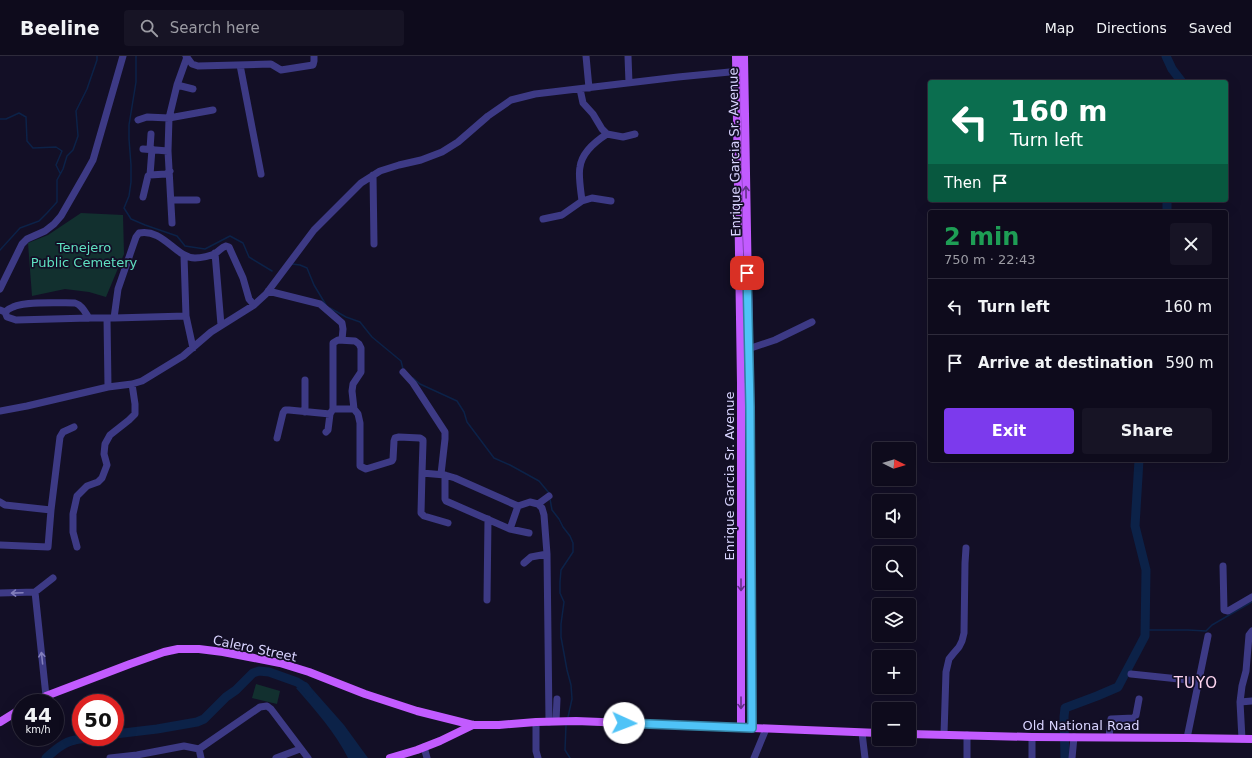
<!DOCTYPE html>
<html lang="en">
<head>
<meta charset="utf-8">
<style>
  body { margin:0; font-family:"DejaVu Sans",sans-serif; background:#171425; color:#f1f3f6; height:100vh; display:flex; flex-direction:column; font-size:15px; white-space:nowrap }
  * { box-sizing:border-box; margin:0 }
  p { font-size:13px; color:#9b9ba3 }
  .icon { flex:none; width:22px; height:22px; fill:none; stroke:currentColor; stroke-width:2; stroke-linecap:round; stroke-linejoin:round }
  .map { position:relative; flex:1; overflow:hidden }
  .sheet { position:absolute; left:928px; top:154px; width:300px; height:252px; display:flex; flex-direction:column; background:#0e0b1c; border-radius:4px; box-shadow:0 4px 16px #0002,0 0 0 1px #2e2b3b }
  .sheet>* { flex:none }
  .guide { position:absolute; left:928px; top:24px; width:300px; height:122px; border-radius:4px; box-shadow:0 4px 16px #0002,0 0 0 1px #2e2b3b; background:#0b6e4f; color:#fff; overflow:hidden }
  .needle { width:26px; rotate:95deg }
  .controls { position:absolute; left:872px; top:386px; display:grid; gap:8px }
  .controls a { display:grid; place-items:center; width:44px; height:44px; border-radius:4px; background:#0e0b1c; box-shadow:0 4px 16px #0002,0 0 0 1px #2e2b3b; font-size:20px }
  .speed { position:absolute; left:12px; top:638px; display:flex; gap:8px; font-size:20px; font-weight:700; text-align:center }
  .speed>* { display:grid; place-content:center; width:52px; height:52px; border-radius:50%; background:#0e0b1c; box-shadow:0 4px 16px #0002,0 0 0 1px #2e2b3b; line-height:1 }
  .speed small { font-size:10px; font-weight:400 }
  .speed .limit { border:6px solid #d22; background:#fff; color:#111 }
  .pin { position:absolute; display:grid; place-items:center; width:34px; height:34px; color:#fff; margin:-17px; border-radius:8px; box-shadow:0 2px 6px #0006 }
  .me { position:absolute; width:44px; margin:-22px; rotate:92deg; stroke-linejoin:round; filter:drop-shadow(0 0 3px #0008) }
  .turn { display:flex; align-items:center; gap:14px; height:84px; padding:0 16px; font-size:18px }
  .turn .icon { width:52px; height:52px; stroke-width:2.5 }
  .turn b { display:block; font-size:28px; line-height:34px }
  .then { display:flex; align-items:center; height:38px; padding:0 16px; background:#0003; gap:8px; font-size:15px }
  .round { display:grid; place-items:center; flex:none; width:42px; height:42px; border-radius:4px; background:#171425 }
  .headline { display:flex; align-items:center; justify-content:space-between; height:68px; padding:0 16px }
  h1 { font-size:24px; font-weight:800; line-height:30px; color:#1e9e55 }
  .cta { display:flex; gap:8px; margin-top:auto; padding:8px 16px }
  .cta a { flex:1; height:46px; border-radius:4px; background:#7c3aed; color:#fff; font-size:16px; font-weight:800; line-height:46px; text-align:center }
  .cta a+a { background:#171425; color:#f1f3f6 }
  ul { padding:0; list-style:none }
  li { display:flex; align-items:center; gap:12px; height:56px; padding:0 16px; border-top:1px solid #2e2b3b }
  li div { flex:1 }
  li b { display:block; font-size:15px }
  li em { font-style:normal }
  header { display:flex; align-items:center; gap:24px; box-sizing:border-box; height:56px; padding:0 20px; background:#0e0b1c; border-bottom:1px solid #2e2b3b }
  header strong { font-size:19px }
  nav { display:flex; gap:22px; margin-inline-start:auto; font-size:14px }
  .search { width:280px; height:36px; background:#171425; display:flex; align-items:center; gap:10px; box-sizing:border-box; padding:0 14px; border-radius:4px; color:#9b9ba3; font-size:15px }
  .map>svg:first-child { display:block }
</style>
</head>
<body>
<header>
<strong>Beeline</strong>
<div class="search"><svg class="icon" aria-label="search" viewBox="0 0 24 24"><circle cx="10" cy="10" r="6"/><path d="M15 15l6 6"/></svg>Search here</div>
<nav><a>Map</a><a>Directions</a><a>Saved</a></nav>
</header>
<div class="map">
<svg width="1252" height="702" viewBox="0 0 1252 702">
  <rect width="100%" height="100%" fill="#130f26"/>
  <path fill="#12302f" d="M81 157 123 159 124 198 106 241 89 236 65 233 32 240 28 187 48 179Z
    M256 628 280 635 277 648 252 642Z"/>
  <path fill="#0c2248" d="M306 626 344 669 368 702H348C335 676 315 654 296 632Z"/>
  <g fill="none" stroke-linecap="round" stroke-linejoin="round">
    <path stroke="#0c2248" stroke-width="1.5" d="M136 0V26L129 69V83L131 109V126L129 140 124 152 131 163 145 169 177 180 185 190 205 193 230 180 243 187 249 201 272 215
      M0 63H6L19 57 26 61 27 85 33 92 56 91 62 95 56 109 60 117
      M0 194 20 172 39 165 47 157 57 146V124L63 113 67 100 73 94 78 80 76 55 87 33 97 4V0
      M292 208 300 209 307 212 314 229 326 249
      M330 252 346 261 360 266 372 281 401 305 403 313
      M413 322 420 328 457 345 464 356 467 366 494 402 510 409 539 425 549 437
      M550 443 552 454 559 463 563 471 570 480 573 487V496L561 514 560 526V537L564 546 561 568V581L567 614 571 629 572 643 568 661
      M1145 574H1188L1206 575 1212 569 1252 546
      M566 669 565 694 570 702"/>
    <path stroke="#0c2248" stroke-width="9" d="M1166 0 1172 13 1182 26
      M1167 156V144
      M115 678 157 673 197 666 204 663 226 641 236 634 253 617 259 615 269 616 297 626 305 631 309 637
      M46 702C55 694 64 686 75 684 83 682 90 683 97 681
      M1065 702 1064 661 1065 652 1097 640 1118 631 1145 580 1146 514 1135 470 1139 404"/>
    <path stroke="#3d3a85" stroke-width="7" d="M186 0 192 8 198 10 271 8 281 14 313 9 314 5V0
      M586 0 589 32
      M628 0 629 27
      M240 9 261 118
      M177 29 193 33
      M580 33 583 47 593 58 602 73 607 78 623 81 635 78
      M138 64 147 61 169 62 213 54
      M607 78C596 85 582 96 580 111 578 119 581 136 582 145L592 142 611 145
      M143 93 168 95
      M150 93 151 78
      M152 93 150 119 166 118 170 115
      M373 119 374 188
      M143 141 148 120 150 119
      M171 144H197
      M543 163 562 159 582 145
      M172 167 168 95 169 62 177 29 187 1
      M215 197 221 269
      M184 200 186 260 193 292
      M0 233 22 188 27 183 45 175 54 168 61 160 84 120 93 104 123 0
      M268 235 320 248 342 267 343 273 342 284
      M0 254 5 256 7 261 16 264 89 262H114
      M5 256C7 254 10 252 13 251 25 245 60 247 75 247 82 249 85 256 89 262
      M186 260 114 262 118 233 136 181 139 177C163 172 176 202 195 202 201 202 211 200 216 197 220 194 222 191 226 190L229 191 243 222 249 243 254 249
      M107 262 108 331
      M748 293 775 284 812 266
      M403 316 413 327 445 376V383L441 418
      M333 353H354
      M0 355 27 350 108 331 132 328 142 325 183 300 211 276 254 249 266 238 314 174 361 127 380 115 399 109 421 104 442 96 458 86 488 60 511 44 535 38 678 21 740 15
      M305 356V324
      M326 376 328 374 330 358
      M277 382 283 357 285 354H289L330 358 333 353V287L338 284 355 285 359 288 361 292V316L353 328 352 335 354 353 358 358 360 367V410L366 413 392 405 393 403 394 385 395 382 399 381 420 382 423 384V387L422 417 445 419 455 422 518 450
      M422 417 421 457 424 460 448 467
      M445 419V443L446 445 510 473 529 477
      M0 446 5 449 51 454
      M538 448 549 440
      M518 450 530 446 538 448 542 452 544 459 547 498 549 666
      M510 473 518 450
      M0 489 48 491 51 454 60 381 63 376 74 371
      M77 491 73 476V458L77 440 87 430 98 426 102 422 107 409 104 398 105 388 110 379 129 364 135 358V348L132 328
      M524 507 531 501 547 498
      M1223 510 1224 554 1228 555 1252 541
      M35 536 46 640
      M35 536 53 522
      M0 537 35 536
      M487 544 488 463
      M1131 618 1198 625
      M1240 646 1252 645
      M556 665 557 643
      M536 666V695L538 702
      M862 677 865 702
      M944 678 946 616 949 603 953 598 959 591 962 585 964 577 965 507 966 492
      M1109 681 1111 663 1134 662 1136 659 1139 643
      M1187 682 1208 580
      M1242 683 1240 646 1242 630 1246 615 1249 579 1252 575
      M424 691 427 702
      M199 693 260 651 267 650 271 653 308 702
      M199 693 201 702
      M110 702 137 699 184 690 199 693
      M276 702 300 693
      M754 702 766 673
      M967 702V679
      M1032 702V681
      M1072 702 1074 681"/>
    <path stroke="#c25bff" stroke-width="8" d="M736 0 741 328V671
      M744 0 750 351 752 672
      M33 647 46 640 130 608 164 596 178 593H199L223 596 280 607 309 616 365 638 417 655 473 669H499L536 666 576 665 879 677
      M0 666 21 653
      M909 678 1032 681 1187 682 1252 683
      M390 702 417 694 440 685 473 669"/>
  </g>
  <defs><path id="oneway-shaft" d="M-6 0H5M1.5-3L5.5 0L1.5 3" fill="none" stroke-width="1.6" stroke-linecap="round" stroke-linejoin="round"/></defs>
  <g stroke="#623188">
    <use href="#oneway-shaft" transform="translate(746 136) rotate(-91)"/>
    <use href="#oneway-shaft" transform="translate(741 529) rotate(90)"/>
    <use href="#oneway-shaft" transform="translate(741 647) rotate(90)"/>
  </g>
  <g stroke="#837fbc">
    <use href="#oneway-shaft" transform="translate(17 537) rotate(178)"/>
    <use href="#oneway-shaft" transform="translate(42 602) rotate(-96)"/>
  </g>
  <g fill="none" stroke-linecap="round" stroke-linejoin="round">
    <defs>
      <path id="route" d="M624 667 752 672 750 351 747 217"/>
    </defs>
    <use href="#route" stroke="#337fa1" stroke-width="10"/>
    <use href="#route" stroke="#4fc3f7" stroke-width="7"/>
  </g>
  <g text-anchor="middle" stroke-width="3.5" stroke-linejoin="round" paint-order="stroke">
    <g font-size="13" fill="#d9d4ff" stroke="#130f26">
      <text transform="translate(734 96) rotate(-91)" y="5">Enrique Garcia Sr. Avenue</text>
      <text transform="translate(729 420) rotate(-90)" y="5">Enrique Garcia Sr. Avenue</text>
      <text transform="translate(255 592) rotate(12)" y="5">Calero Street</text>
      <text x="1081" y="674">Old National Road</text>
    </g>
    <g font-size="13" fill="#5fe0c0" stroke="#130f26">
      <text x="84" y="196">Tenejero<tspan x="84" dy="15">Public Cemetery</tspan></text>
    </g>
    <g font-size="15" letter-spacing="1" fill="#ffd6f0" stroke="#130f26">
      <text x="1196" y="632">TUYO</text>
    </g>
  </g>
</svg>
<div class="controls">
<a><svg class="needle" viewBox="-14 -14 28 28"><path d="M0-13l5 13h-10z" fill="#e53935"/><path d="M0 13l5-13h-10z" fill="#9b9ba3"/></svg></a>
<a><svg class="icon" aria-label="sound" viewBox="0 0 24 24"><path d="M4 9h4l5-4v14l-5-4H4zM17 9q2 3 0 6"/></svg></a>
<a><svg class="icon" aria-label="search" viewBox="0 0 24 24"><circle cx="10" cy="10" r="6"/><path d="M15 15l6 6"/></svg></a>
<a><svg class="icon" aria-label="layers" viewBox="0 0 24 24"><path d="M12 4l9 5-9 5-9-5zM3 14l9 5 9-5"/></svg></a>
<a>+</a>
<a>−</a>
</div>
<div class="speed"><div>44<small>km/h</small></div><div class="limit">50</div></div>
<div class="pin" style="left:747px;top:217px;background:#d93025"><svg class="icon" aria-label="arrive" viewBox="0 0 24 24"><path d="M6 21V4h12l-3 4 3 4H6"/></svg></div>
<svg class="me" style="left:624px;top:667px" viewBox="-20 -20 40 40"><circle r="19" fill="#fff"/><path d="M0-13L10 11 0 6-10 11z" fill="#4fc3f7"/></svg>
<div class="guide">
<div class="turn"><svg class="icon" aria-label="left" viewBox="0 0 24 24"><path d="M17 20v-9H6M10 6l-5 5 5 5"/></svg><div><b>160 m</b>Turn left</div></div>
<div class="then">Then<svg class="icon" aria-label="arrive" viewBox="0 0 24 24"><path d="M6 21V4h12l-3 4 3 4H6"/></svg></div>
</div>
<section class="sheet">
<div class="headline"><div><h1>2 min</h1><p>750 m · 22:43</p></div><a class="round"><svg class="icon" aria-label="close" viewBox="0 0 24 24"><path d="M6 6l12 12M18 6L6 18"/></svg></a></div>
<ul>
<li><svg class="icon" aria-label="left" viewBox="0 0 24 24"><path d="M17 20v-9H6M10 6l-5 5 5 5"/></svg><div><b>Turn left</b></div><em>160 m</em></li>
<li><svg class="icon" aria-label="arrive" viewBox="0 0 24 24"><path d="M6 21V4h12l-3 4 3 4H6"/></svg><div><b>Arrive at destination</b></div><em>590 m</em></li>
</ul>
<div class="cta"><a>Exit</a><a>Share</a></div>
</section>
</div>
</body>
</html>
